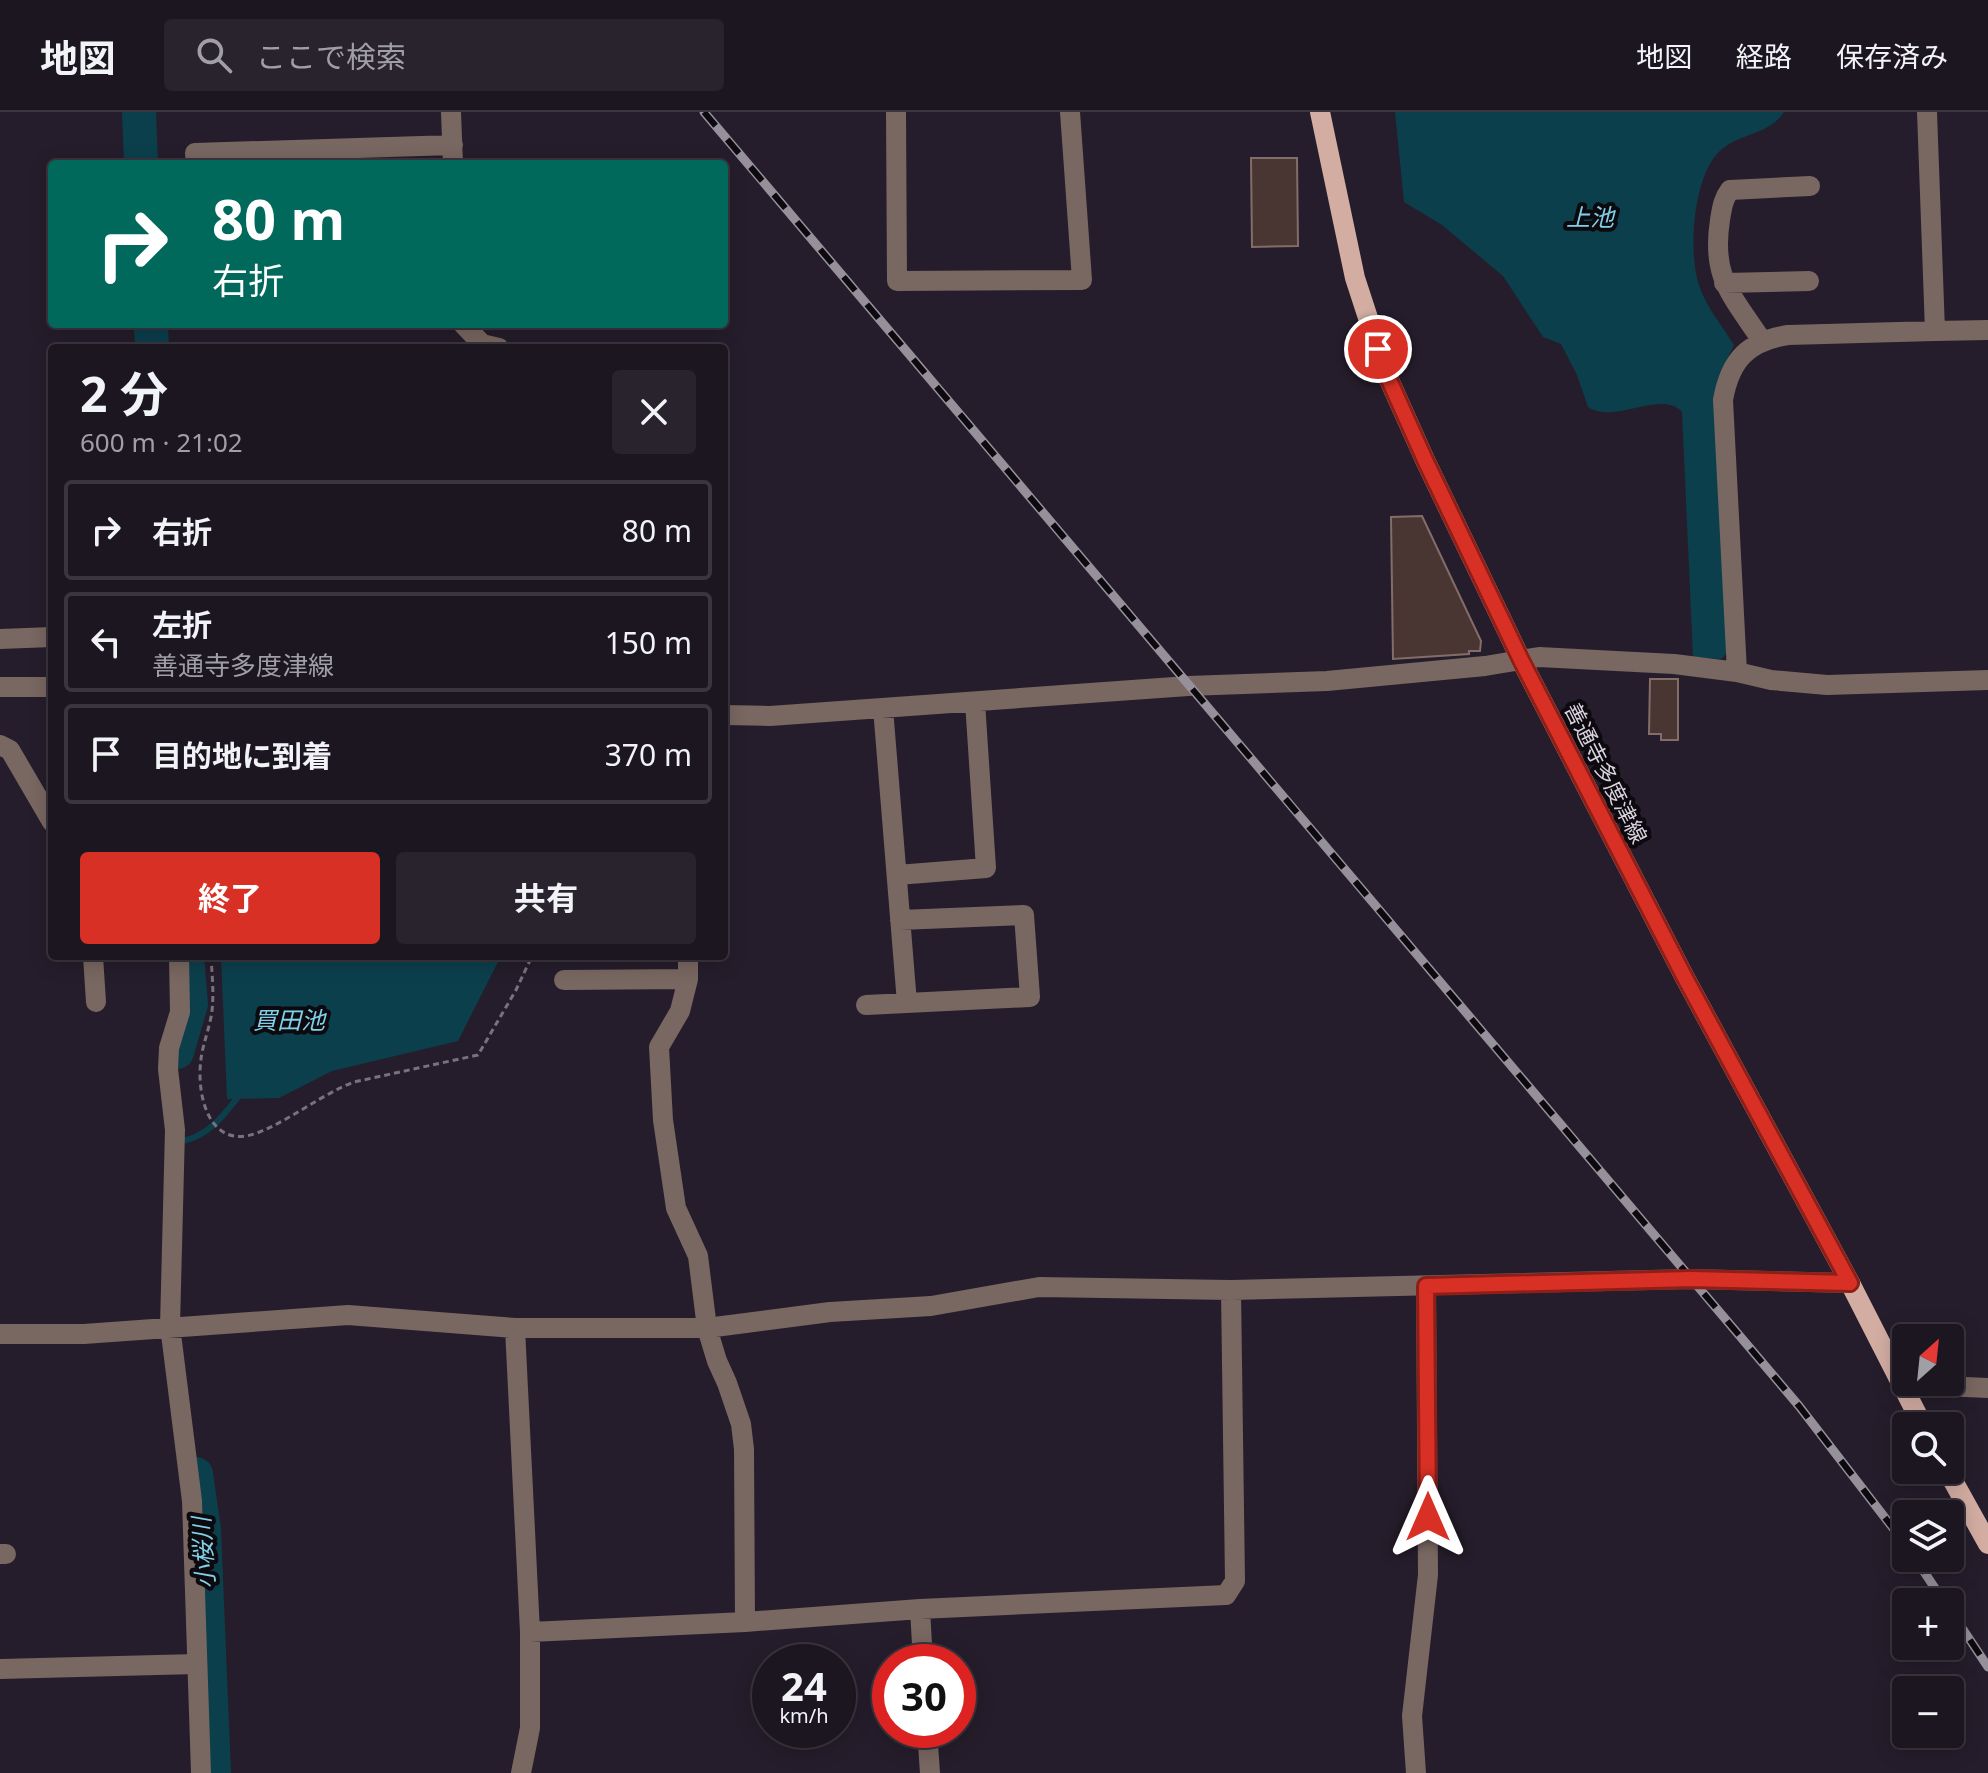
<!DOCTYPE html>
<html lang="ja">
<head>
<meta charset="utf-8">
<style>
  body { margin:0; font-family:"Noto Sans","Noto Sans JP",sans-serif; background:#29232d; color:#f1f3f6; height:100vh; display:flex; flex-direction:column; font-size:30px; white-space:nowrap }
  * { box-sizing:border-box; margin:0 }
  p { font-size:26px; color:#a09fa5 }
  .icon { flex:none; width:44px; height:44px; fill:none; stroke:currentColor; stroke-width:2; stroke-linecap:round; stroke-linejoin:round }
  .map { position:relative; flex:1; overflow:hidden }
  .panel { position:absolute; left:48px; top:232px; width:680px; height:616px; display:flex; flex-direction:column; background:#1c1620; border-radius:8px; box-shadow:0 4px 20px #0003,0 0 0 2px #3a353e }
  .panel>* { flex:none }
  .banner { position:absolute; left:48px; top:48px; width:680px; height:168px; border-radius:8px; box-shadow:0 4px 20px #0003,0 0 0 2px #3a353e; background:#00695c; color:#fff; overflow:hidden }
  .needle { width:52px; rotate:27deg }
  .tools { position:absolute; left:1892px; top:1212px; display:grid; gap:16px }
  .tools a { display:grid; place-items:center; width:72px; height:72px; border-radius:8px; background:#1c1620; box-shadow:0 4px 20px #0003,0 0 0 2px #3a353e; font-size:40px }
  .speed { position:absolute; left:752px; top:1532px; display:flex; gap:16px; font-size:40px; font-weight:700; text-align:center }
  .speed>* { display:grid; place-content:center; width:104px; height:104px; border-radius:50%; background:#1c1620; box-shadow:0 4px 20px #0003,0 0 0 2px #3a353e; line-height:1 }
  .speed small { font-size:20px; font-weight:400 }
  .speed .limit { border:12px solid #d22; background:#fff; color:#111 }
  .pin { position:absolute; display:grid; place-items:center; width:68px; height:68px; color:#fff; margin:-34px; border:4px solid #fff; border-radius:50%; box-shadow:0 2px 8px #0007 }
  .me { position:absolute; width:88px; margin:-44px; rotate:0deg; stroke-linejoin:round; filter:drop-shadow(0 0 6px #0008) }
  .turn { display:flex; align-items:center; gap:28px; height:168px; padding:0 32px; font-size:36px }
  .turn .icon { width:104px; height:104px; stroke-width:2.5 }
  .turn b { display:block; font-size:56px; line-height:68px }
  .round { display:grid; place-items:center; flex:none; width:84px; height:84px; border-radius:8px; background:#29232d }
  .overview { display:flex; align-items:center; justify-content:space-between; height:136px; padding:0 32px }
  h1 { font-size:48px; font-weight:700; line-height:60px }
  .button { display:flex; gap:16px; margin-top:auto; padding:16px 32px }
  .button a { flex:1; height:92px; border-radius:8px; background:#d93025; color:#fff; font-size:32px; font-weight:700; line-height:92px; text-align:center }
  .button a+a { background:#29232d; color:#f1f3f6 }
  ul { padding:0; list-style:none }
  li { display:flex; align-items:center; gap:24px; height:100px; margin:0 16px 12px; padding:0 16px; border:4px solid #3a353e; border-radius:8px }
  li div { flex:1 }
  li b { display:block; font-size:30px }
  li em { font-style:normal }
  header { display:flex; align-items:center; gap:48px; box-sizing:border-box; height:112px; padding:0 40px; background:#1c1620; border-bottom:2px solid #3a353e }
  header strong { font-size:38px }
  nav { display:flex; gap:44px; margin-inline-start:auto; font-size:28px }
  .search { width:560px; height:72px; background:#29232d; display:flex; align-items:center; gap:20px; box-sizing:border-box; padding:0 28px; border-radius:8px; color:#a09fa5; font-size:30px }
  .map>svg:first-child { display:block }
</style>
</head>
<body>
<header>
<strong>地図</strong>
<div class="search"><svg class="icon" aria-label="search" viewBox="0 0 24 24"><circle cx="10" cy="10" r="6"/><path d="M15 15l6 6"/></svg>ここで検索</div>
<nav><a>地図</a><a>経路</a><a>保存済み</a></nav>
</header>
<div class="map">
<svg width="1988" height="1661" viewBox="0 0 1988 1661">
  <rect width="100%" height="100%" fill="#251d2b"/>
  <path fill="#0c3f4c" d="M1395 0H1784C1769 23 1743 20 1722 37 1693 60 1687 142 1700 176 1707 196 1723 215 1734 233L1718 266 1714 293 1729 539 1721 547 1693 545 1682 300C1662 277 1615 313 1588 295L1577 263 1561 232 1543 225 1503 164 1442 113 1404 90Z
    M221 844H501L458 929 332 959 279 986 227 987Z"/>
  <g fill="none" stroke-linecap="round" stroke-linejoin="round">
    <path stroke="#0c3f4c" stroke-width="6" d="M183 1029C211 1023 225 1001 242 980"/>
    <path stroke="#0c3f4c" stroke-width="34" d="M139 0 141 52
      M151 212 152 236
      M177 940 191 892 187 844
      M196 1362 204 1418 214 1661"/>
  </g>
  <path fill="#493531" stroke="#836d68" stroke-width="2" d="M1251 46H1297L1298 134 1252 135Z
    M1422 404 1481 529 1480 539H1469V542L1393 547 1391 405Z
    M1650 567H1678V628H1661V622H1649Z"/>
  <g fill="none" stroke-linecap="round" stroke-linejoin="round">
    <path stroke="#78727e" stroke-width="3" stroke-dasharray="6 4" stroke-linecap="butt" d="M211 844C212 862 214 881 212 899 210 915 203 931 201 947 196 983 209 1039 257 1021 291 1008 320 983 354 970L478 943 516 878 532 844"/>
    <path stroke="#796761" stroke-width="20" d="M451 0 453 52
      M896 0 897 169 1082 168 1070 0
      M196 52 195 41 453 33
      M1724 171 1809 169
      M463 212 482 232 499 236
      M1935 219 1988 218
      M1762 229C1732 183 1711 166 1720 108 1722 96 1723 87 1730 78L1810 74
      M0 527 52 525
      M1737 560 1723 288C1730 248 1748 229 1788 223L1935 219 1927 0
      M0 575H52
      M883 596 907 891
      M724 603 770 604 1188 574 1327 569 1485 554 1539 545 1674 552 1737 560 1771 568 1827 573 1988 568
      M0 633 10 638 52 710
      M897 763 986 756 975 590
      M93 844 96 890
      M179 844 180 900 169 936 168 957 175 1018 170 1214 192 1389 201 1661
      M688 844V867L680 899 659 935 663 1008 676 1096 698 1144 707 1216 717 1249 727 1271 741 1312 744 1337 745 1510
      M564 868 688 867
      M866 893 1030 885 1024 803 900 808
      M515 1216 530 1520V1616L521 1661
      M0 1222H84L348 1203 515 1216H707L830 1200 931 1194 1039 1175 1231 1178 1691 1167 1850 1171
      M1900 1272 1988 1276
      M0 1442H6
      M920 1497 923 1550
      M530 1520 745 1510 920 1497 1226 1483 1235 1469 1231 1178
      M0 1557 197 1552
      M927 1618 930 1661
      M1416 1661 1412 1604 1428 1463 1426 1174"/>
    <path stroke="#d3ada2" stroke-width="20" d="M1320 0 1355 166 1386 261 1425 348 1521 548 1684 864 1850 1171 1923 1314
      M1947 1358 1988 1432"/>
    <defs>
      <path id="rail" d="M704 0 1799 1294 1906 1433
        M1915 1446 1944 1490
        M1950 1498 1988 1555"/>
    </defs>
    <use href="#rail" stroke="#96909b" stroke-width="9"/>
    <use href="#rail" stroke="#0c090f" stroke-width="6" stroke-dasharray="18" stroke-linecap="butt"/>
  </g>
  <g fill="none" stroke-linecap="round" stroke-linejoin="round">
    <defs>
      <path id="route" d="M1378 237 1386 261 1425 348 1521 548 1684 864 1850 1171 1691 1167 1426 1174 1428 1405"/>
    </defs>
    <use href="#route" stroke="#8d1f18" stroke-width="20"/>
    <use href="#route" stroke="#d93025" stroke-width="14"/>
  </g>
  <g text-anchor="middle" stroke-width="8" stroke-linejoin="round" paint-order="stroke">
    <g font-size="22" fill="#d8d3dd" stroke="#0c090f">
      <text transform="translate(1606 661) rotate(63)" y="8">善通寺多度津線</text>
    </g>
    <g font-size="24" font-style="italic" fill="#80d1e8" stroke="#0c090f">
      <text x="1590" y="114">上池</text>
      <text x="289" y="917">買田池</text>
      <text transform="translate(204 1441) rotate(-94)" y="8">小桜川</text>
    </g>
  </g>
</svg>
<div class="tools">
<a><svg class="needle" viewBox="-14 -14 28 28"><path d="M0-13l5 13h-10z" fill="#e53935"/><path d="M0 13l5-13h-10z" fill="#a09fa5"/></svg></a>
<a><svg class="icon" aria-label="search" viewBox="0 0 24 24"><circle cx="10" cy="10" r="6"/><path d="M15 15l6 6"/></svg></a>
<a><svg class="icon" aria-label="layers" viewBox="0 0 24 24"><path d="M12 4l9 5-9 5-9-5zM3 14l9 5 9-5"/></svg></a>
<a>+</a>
<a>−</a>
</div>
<div class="speed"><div>24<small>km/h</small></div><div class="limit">30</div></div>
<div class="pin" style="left:1378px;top:237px;background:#d93025"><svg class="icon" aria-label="arrive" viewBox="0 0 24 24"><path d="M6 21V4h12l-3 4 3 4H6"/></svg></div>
<svg class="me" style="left:1428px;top:1405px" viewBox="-20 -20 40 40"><path d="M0-17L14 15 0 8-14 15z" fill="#d93025" stroke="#fff" stroke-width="4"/></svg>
<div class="banner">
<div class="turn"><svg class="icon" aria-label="right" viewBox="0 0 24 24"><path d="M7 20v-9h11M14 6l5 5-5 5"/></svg><div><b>80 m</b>右折</div></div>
</div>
<section class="panel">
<div class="overview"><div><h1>2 分</h1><p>600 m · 21:02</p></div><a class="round"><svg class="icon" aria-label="close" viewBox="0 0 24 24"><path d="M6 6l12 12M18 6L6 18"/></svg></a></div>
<ul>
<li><svg class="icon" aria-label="right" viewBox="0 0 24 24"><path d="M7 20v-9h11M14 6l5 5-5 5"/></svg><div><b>右折</b></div><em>80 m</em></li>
<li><svg class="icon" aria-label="left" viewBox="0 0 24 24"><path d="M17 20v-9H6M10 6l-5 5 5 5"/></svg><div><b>左折</b><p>善通寺多度津線</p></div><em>150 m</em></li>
<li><svg class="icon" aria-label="arrive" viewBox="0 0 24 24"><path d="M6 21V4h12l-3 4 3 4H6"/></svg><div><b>目的地に到着</b></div><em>370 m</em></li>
</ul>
<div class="button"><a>終了</a><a>共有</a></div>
</section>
</div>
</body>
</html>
